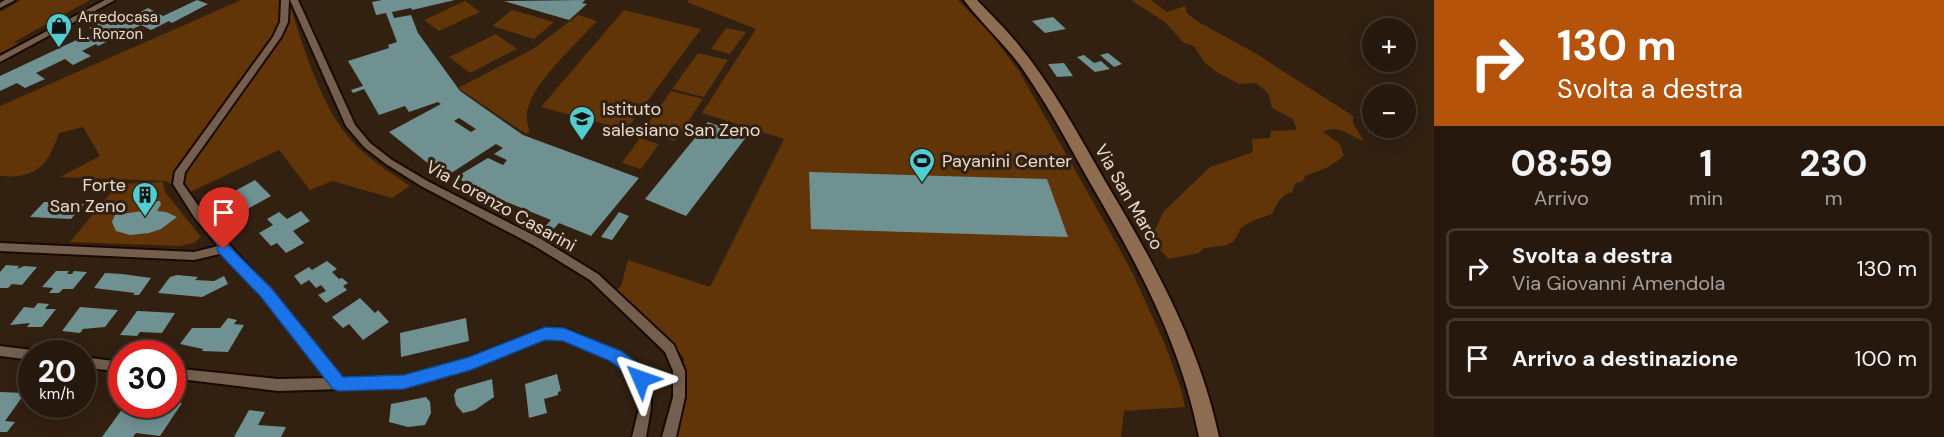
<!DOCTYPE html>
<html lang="it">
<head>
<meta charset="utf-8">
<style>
  body { margin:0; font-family:"DM Sans",sans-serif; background:#32251b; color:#f1f3f6; height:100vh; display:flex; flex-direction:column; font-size:22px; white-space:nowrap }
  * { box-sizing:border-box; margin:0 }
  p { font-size:20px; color:#a4a09d }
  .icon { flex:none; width:33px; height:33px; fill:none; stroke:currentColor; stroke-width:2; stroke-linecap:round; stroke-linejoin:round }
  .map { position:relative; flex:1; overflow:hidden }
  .details { display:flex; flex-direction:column; background:#26180d; width:510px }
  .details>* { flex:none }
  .guide { background:#b45309; color:#fff; overflow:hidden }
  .buttons { position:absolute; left:1362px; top:18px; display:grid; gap:12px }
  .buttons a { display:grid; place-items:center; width:54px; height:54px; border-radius:50%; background:#26180d; box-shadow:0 3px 15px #0003,0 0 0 2px #42372e; font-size:30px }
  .speed { position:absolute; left:18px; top:340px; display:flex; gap:12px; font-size:30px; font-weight:700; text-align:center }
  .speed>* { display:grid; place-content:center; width:78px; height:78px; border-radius:50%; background:#26180d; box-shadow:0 3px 15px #0003,0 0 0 2px #42372e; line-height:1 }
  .speed small { font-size:15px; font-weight:400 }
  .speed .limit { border:9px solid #d22; background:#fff; color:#111 }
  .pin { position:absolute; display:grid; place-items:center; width:51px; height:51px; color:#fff; margin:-62px -26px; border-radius:50% 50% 50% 0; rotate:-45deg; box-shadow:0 0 6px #0007 }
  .pin .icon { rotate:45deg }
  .me { position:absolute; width:66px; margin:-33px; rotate:313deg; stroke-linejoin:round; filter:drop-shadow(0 0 4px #0008) }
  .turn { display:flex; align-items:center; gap:21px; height:126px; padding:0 24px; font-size:27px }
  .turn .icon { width:78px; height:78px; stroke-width:2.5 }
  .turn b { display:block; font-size:42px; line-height:51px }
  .eta { display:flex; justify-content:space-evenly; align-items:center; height:102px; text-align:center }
  .eta b { font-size:36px; font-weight:800; line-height:42px }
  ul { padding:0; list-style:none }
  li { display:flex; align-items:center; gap:18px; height:81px; margin:0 12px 9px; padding:0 12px; border:3px solid #42372e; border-radius:9px }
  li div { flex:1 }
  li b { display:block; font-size:22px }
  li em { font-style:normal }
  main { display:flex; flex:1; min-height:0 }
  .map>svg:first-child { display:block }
</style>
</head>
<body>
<main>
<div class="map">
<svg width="1434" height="437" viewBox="0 0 1434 437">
  <rect width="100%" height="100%" fill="#322011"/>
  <path fill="#613507" d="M21 0H90L14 42 18 44 0 53V12Z
    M241 0H278L290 5C303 46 322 109 351 140 368 159 390 172 410 186L392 198 332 181 310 190 279 150 186 194 166 181 60 177 100 156 83 127 59 133C48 165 37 179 0 176V106Z
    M689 0H958L991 34 1019 71 1109 230 1133 274 1166 347 1181 389 1185 407 1124 411 1121 437H675L683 408 684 358 665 335 617 290 621 286 628 260 710 287 784 139 702 113 756 29 687 2Z
    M1131 0H1151L1167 12 1185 6 1187 13 1195 20 1255 53 1353 116V123L1364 141C1349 137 1339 123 1323 132L1339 143 1344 155C1334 166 1320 171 1306 175L1302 182 1296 183 1292 192C1280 195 1277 204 1272 214L1252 221 1241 228 1234 241 1227 245 1204 248 1199 253 1169 259 1150 240 1164 211 1210 167 1253 152 1252 139 1270 138 1271 131 1297 130 1293 119 1272 108 1268 93 1256 83 1239 84 1215 71 1205 63 1194 46 1184 43 1166 23Z
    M465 1 480 12 439 31 424 20Z
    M512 10 554 22 534 39 492 26Z
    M624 10 701 29 626 130 541 107Z
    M578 15 597 21C579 41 537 79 529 105 525 115 527 123 530 132L526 134 458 88 533 49Z
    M726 28 746 32 730 54 711 49Z
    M496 34 517 49 470 73 449 57Z
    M698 53 728 60 704 97 672 89Z
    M671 91 703 99 675 141 642 132Z
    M640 138 659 144 641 169 622 163Z
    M163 182 165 192 201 237 194 243 180 246 70 242 118 184Z"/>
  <path fill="#6f9192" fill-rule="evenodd" d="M197 0 208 4 172 23 169 21 151 30 141 25 98 46 96 44 82 51 91 56 73 65 65 59 36 73 45 79 25 88 17 83 0 91V76L83 37 86 38 98 33 89 28 106 20 116 25 148 8 163 16Z
    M382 0H455L412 10 411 8 392 12 394 18 411 15 418 33 460 91 523 135 639 178 591 236 559 223 550 233 542 230 551 220 477 190 456 177 488 158 503 165 507 160 494 154 503 148 496 144 445 177 389 132 441 104 438 102 409 112 405 106 379 115 364 89 353 93 351 90 363 86 348 61 389 48 388 45 397 42 386 13 376 15 372 2ZM459 118 476 129 471 132 454 121Z
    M585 0 582 3 587 4 569 20 504 1Z
    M1053 17 1066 29 1045 33 1032 21Z
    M1108 53 1122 64 1114 67 1100 55Z
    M1084 55 1094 63 1101 61 1110 69 1095 72 1077 57Z
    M1064 63 1073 76 1057 77 1048 64Z
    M708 122 747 136 686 216 645 199Z
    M809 172 1047 179 1068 237 811 229Z
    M255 180 271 196 242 212 236 205 231 207 222 198Z
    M156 201H160L161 204 157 211 166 212 177 217 161 229 149 233 130 235 116 231 112 222 115 215 143 211 149 203Z
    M44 202H46L84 204 71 219 30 217Z
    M301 211 310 221 293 231 304 243 286 253 277 243 271 246 259 233 273 225 267 219 279 212 287 219Z
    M619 212 629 216 612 240 601 237Z
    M518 217 534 226 528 231 515 225 518 222 514 220Z
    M327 261 337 269 332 272 339 279 342 278 348 283 343 286 347 290 326 303 318 295 326 291 321 285 316 288 309 280 301 285 294 276 309 267 312 270Z
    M6 265 19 266 17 269 24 266 37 267 22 285 12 284 8 288H0V272Z
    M56 271H69L67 274H72L74 271 87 272 73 289H63L59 293H49L53 288 42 287Z
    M105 273 122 274 151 278 139 295H133L135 293 94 288Z
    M177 275 198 277 195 280 214 281 224 276 228 284 202 297 158 293 170 277Z
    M360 298 375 313 378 310 389 322 363 340 349 324 343 328 332 317Z
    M38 303 49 304 45 309H56L42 327H27L30 323 10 325 24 307 34 308Z
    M80 307 118 310 105 327 83 329 80 333 62 331Z
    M137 311H139L175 313 162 333 140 332 137 336 120 335Z
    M228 318 237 320 234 324 244 325 228 352 202 351 203 349 180 344 192 328H220Z
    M466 318 469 341 401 357 400 333Z
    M557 374 561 391 558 392V395L544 399 547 413 529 418 525 384Z
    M492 379 494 397 475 410 463 413 456 405 454 395 457 389Z
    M0 392 25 393 5 421 15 422 7 432H0Z
    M426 397 430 402 431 413 425 425 408 427 389 422 391 404Z
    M172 402 182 403 160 436 136 433 133 437H102L123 408 150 413 155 405H172Z
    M249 410 265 412 258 425 286 427 281 437H234Z"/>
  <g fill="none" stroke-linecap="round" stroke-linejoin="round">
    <defs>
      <path id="minor" d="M5 0H15L0 8V3Z
        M105 0H115L0 62V56Z
        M281 0H289L288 22 281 37 185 172 183 184 212 225 280 302 342 378 404 377 469 358 545 328 565 329 619 352 637 365 645 375 651 390V408L646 437H632L639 408V390L636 382 629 373 611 360 564 339 546 338 471 368 404 387 278 391 172 378V368L278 379 327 378 272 308 224 253 194 260 0 251V243L194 252 218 246 194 217 173 184 175 172 273 37 280 22Z
        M290 0H298L355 125 370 143 392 160 429 182 541 239 598 274 674 345 685 371V397L676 437H662L673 397V371L665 352 590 280 533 245 421 186 386 164 364 147 346 126Z
        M0 346 32 350 36 351 38 354H32V360L0 356Z
        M82 357 122 362V372L82 367Z"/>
      <path id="secondary" d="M964 0H977C990 14 1005 28 1017 43 1052 85 1078 134 1105 181 1154 263 1199 343 1219 437H1199C1180 341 1137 263 1088 179 1069 145 1050 109 1028 77 1010 48 984 27 964 0Z"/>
    </defs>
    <use href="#minor" stroke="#190900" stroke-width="4"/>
    <use href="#secondary" stroke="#190900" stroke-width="4"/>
    <use href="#minor" fill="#745f4e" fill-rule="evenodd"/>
    <use href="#secondary" fill="#8e6c51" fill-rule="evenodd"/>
  </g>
  <path fill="#1a73e8" stroke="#114b97" stroke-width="1.5" d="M224 244 229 246 272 289 343 377 404 375 469 357 545 327 564 328 621 351 639 364 650 379 647 384 641 386 636 384 627 374 610 361 563 341 545 340 471 370 404 389 339 391 333 389 261 297 219 253 217 249 219 246Z"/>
  <defs>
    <symbol id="shop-pin" viewBox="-11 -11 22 30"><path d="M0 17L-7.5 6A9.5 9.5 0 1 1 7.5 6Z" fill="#51ccd1" stroke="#322011"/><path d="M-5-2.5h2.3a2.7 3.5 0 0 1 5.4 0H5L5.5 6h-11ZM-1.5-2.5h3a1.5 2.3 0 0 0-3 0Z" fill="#111"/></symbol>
    <symbol id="university-pin" viewBox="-11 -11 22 30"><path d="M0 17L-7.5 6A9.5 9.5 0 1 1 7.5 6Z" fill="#51ccd1" stroke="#322011"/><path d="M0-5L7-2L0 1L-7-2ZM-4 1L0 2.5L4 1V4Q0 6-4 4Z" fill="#111"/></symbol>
    <symbol id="stadium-pin" viewBox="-11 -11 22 30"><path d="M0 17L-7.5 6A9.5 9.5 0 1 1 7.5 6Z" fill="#51ccd1" stroke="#322011"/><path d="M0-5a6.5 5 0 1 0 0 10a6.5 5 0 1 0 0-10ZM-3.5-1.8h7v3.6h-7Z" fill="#111"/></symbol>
    <symbol id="building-pin" viewBox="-11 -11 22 30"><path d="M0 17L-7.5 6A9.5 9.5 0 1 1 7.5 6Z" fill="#51ccd1" stroke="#322011"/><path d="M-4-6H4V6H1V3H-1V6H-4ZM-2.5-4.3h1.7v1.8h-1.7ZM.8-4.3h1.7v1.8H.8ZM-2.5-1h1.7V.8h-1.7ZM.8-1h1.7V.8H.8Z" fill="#111"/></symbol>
  </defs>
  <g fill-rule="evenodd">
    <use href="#shop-pin" x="44" y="11" width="30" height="40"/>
    <use href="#university-pin" x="567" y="104" width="30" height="40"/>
    <use href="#stadium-pin" x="907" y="146" width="30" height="40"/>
    <use href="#building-pin" x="130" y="180" width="30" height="40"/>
  </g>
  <g text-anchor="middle" stroke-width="6" stroke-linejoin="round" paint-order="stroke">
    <g font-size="15" fill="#e7dbd1" stroke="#322011" text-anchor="start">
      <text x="78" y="22">Arredocasa<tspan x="78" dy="17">L. Ronzon</tspan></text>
    </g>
    <g font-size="18" fill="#e7dbd1" stroke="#322011" text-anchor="start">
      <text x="602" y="115">Istituto<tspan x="602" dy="21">salesiano San Zeno</tspan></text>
      <text x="942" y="167">Payanini Center</text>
      <text x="126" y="191" text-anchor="end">Forte<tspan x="126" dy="21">San Zeno</tspan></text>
    </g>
    <g font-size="18" fill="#e7dbd1" stroke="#322011">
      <text transform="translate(1129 197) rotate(60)" y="6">Via San Marco</text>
      <text transform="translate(501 206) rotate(29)" y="6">Via Lorenzo Casarini</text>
    </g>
  </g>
</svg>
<div class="buttons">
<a>+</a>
<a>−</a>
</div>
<div class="speed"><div>20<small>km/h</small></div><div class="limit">30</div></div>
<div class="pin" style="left:224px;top:249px;background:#d93025"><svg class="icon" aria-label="arrive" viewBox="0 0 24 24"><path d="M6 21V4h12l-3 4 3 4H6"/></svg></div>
<svg class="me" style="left:641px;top:379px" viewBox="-20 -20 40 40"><path d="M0-17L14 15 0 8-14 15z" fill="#1a73e8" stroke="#fff" stroke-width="4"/></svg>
</div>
<section class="details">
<div class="guide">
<div class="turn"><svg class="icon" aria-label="right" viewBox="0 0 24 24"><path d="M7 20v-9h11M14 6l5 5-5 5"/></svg><div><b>130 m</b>Svolta a destra</div></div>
</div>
<div class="eta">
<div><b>08:59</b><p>Arrivo</p></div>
<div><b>1</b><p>min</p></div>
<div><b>230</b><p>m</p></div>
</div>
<ul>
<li><svg class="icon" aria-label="right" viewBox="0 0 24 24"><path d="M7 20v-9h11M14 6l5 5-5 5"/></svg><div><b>Svolta a destra</b><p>Via Giovanni Amendola</p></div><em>130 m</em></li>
<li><svg class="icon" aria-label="arrive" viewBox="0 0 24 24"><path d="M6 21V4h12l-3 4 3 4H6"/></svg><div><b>Arrivo a destinazione</b></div><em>100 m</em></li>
</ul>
</section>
</main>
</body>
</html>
